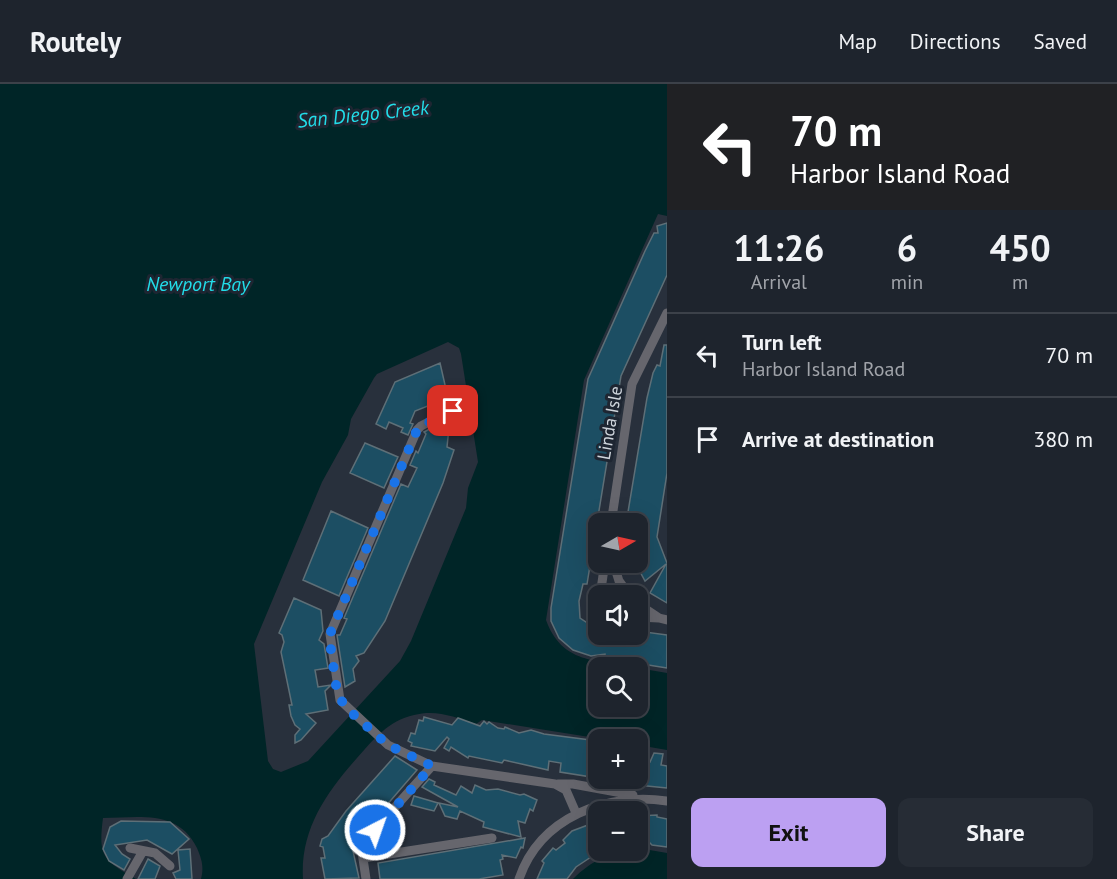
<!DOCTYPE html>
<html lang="en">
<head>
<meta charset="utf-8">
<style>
  body { margin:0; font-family:"PT Sans",sans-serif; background:#262c35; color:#f1f3f6; height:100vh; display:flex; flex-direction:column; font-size:22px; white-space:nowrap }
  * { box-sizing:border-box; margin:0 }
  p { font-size:20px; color:#a1a4aa }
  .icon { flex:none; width:33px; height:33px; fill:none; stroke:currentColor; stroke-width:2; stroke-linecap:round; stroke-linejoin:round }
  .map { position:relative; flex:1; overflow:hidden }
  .panel { display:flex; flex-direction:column; background:#1e242d; width:450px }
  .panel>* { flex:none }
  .guide { background:#202124; color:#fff; overflow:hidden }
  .needle { width:39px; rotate:81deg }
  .tools { position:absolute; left:588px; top:429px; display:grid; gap:12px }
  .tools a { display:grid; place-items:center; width:60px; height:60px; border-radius:12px; background:#1e242d; box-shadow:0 6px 24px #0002,0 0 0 2px #3c4149; font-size:30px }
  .pin { position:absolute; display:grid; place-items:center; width:51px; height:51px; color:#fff; margin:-26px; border-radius:12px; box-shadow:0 3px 9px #0006 }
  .me { position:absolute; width:66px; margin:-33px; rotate:41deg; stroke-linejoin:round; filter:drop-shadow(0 0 4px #0008) }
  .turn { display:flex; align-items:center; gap:21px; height:126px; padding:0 24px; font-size:27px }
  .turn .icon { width:78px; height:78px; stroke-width:2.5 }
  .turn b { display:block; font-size:42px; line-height:51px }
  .eta { display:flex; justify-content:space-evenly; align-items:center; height:102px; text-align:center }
  .eta b { font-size:36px; font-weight:700; line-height:42px }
  .button { display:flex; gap:12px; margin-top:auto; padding:12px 24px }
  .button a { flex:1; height:69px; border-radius:12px; background:#bca0f2; color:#111; font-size:24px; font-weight:700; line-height:69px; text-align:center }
  .button a+a { background:#262c35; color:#f1f3f6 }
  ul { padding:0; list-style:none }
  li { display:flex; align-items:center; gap:18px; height:84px; padding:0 24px; border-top:2px solid #3c4149 }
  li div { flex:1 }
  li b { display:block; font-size:22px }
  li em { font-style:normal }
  header { display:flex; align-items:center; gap:36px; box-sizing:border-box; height:84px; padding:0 30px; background:#1e242d; border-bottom:2px solid #3c4149 }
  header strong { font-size:28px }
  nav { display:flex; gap:33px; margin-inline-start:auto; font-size:21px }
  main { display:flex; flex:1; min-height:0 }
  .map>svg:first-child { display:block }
</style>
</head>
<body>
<header>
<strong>Routely</strong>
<nav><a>Map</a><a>Directions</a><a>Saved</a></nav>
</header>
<main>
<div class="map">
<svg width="667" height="795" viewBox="0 0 667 795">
  <rect width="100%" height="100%" fill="#28303c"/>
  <path fill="#002527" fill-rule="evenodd" d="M0 0H667V132L658 130 584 296 546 536C562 580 596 576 637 583L598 584V622H638V584L667 589V666L638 661V656L602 655 482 636 476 640C455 633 436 625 414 631 388 637 374 655 357 674 326 709 300 746 303 795H201C204 783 202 776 197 764 178 725 139 734 103 734 98 773 103 776 136 795H0ZM448 258 459 264 461 270 478 378 468 404 466 424 411 557 400 577 308 677 281 688 273 685 268 677 254 560 322 398 348 351 351 335 374 294 377 290Z
    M638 764 667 769V795H573C591 777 612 766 638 766Z"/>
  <path fill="#1c4e63" stroke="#5e6f77" stroke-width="1.5" d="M667 139V191L621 292 587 500H583L579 517 580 534 598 546V550H638V547L667 551V584L605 574V570L591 572 573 566 559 554 551 537V524L588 295 645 167 654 149H658L657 142Z
    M664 261H667V389L657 453 667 479V519L650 509 666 480 645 497 638 484 633 486 631 478H638V440H626L647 314 653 289 657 281 660 282Z
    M440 279 448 314 415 327 410 339 413 340 408 351 401 348 403 344 389 338 386 345 376 340 395 298Z
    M450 334 447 363 454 366 443 399 385 537 364 569 356 572 359 577 353 585 355 597 345 603 337 551H340L347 535 344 534 401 400 408 403 417 384 410 381 416 367 418 369 426 350 424 348Z
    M365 359 398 373 384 404 350 389Z
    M331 427 368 444 339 512 303 496Z
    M294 514 321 526 323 547 319 556 324 560 328 584 315 586 318 603 331 601 325 607 328 626 306 630 316 639 301 656 295 659V651L300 645 295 641 291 632 289 621H292L281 568 284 558 282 551 279 549Z
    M424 633 452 641 458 634 480 642 484 637 487 640 489 638 498 644 504 645 505 643 519 649 531 646 544 650 598 657V694L560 688 561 679 549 677 548 686 504 676 502 679 469 672 468 674 451 663 449 667 444 664 449 655 447 653 435 667 411 662 412 659 408 657 411 649 415 650 419 636 423 637Z
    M654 669 663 670 661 681 667 682V704L637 701 624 694H638V675L650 678Z
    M395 672 417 686 354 759 355 767H353L359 794 325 795 321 774H325L323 763 320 762 322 755 328 752 346 727Z
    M429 695 435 698 434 701 456 711 461 702 472 709 475 701 486 706 498 705 520 711 524 710 537 716 533 727 530 725 525 739 518 737 521 753 483 743 484 738 460 727 457 735 445 732 439 719 458 723 422 703Z
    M414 712 438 719 434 727 426 725 411 721Z
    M657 731V733L667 735V763L652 761 648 757 638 758V732Z
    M121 737 170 738 189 755 172 770 147 756 115 761 122 770 130 775 124 786 109 777 103 765 110 743Z
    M588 741 598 758 597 761 600 767 576 783 567 795H537L544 779 542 777 553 764 556 766 565 759 563 756 572 747Z
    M525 754 523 764 521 763 516 774 502 771 503 775 500 776 503 791 479 795H380L378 779Z
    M190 765 192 795H176L173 789 180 786 178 766Z
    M148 775 160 782 155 795H138Z"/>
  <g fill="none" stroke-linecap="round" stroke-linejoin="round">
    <path stroke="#66666d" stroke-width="9" d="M452 326 421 342 417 346 330 550 340 616 388 661 432 682 555 700 566 706 576 729
      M611 440 632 300 667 229
      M613 478 619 497 630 512
      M600 512 605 478
      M638 520 659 534 667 536
      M638 533 659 534
      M558 700H573L633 711
      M130 764 155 769 170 782
      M363 774 492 754
      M127 795 143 767
      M366 795 361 761 432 682
      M519 795C540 733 607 708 667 717"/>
  </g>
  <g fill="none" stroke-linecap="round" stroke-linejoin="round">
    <path stroke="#1a73e8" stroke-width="10" stroke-dasharray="0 18" d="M375 746 432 682 388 661 345 623 337 608 330 559V550L417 346 421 342 453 327"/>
  </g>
  <g text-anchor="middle" stroke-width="6" stroke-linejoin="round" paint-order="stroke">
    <g font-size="18" fill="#cfd5dc" stroke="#1e2632">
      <text transform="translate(610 339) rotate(-80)" y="6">Linda Isle</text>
    </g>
    <g font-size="20" font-style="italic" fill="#22dde9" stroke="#1e2632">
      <text transform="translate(363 30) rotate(-6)" y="7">San Diego Creek</text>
      <text x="198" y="207">Newport Bay</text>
    </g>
  </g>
</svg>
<div class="tools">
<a><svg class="needle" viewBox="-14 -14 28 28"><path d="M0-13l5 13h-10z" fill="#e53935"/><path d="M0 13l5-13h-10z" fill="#a1a4aa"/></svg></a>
<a><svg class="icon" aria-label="sound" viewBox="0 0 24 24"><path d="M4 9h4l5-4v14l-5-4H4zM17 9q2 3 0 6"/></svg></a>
<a><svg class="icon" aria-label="search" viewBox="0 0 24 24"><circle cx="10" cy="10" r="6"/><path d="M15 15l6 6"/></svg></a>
<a>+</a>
<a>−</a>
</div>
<div class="pin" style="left:453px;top:327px;background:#d93025"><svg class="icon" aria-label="arrive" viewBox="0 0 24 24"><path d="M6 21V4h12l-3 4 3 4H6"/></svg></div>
<svg class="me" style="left:375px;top:746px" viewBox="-20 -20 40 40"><circle r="17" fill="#1a73e8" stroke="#fff" stroke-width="3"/><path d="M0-11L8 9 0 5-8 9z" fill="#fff"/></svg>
</div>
<section class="panel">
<div class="guide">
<div class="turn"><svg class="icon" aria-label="left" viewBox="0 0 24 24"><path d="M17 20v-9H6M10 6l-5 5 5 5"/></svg><div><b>70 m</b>Harbor Island Road</div></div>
</div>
<div class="eta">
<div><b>11:26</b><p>Arrival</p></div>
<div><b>6</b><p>min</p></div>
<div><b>450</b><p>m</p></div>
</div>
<ul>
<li><svg class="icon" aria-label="left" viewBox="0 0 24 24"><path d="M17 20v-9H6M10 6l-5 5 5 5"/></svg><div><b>Turn left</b><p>Harbor Island Road</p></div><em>70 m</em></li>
<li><svg class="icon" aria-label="arrive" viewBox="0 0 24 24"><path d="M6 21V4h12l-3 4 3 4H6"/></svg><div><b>Arrive at destination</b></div><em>380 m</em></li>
</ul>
<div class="button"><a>Exit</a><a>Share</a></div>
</section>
</main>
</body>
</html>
